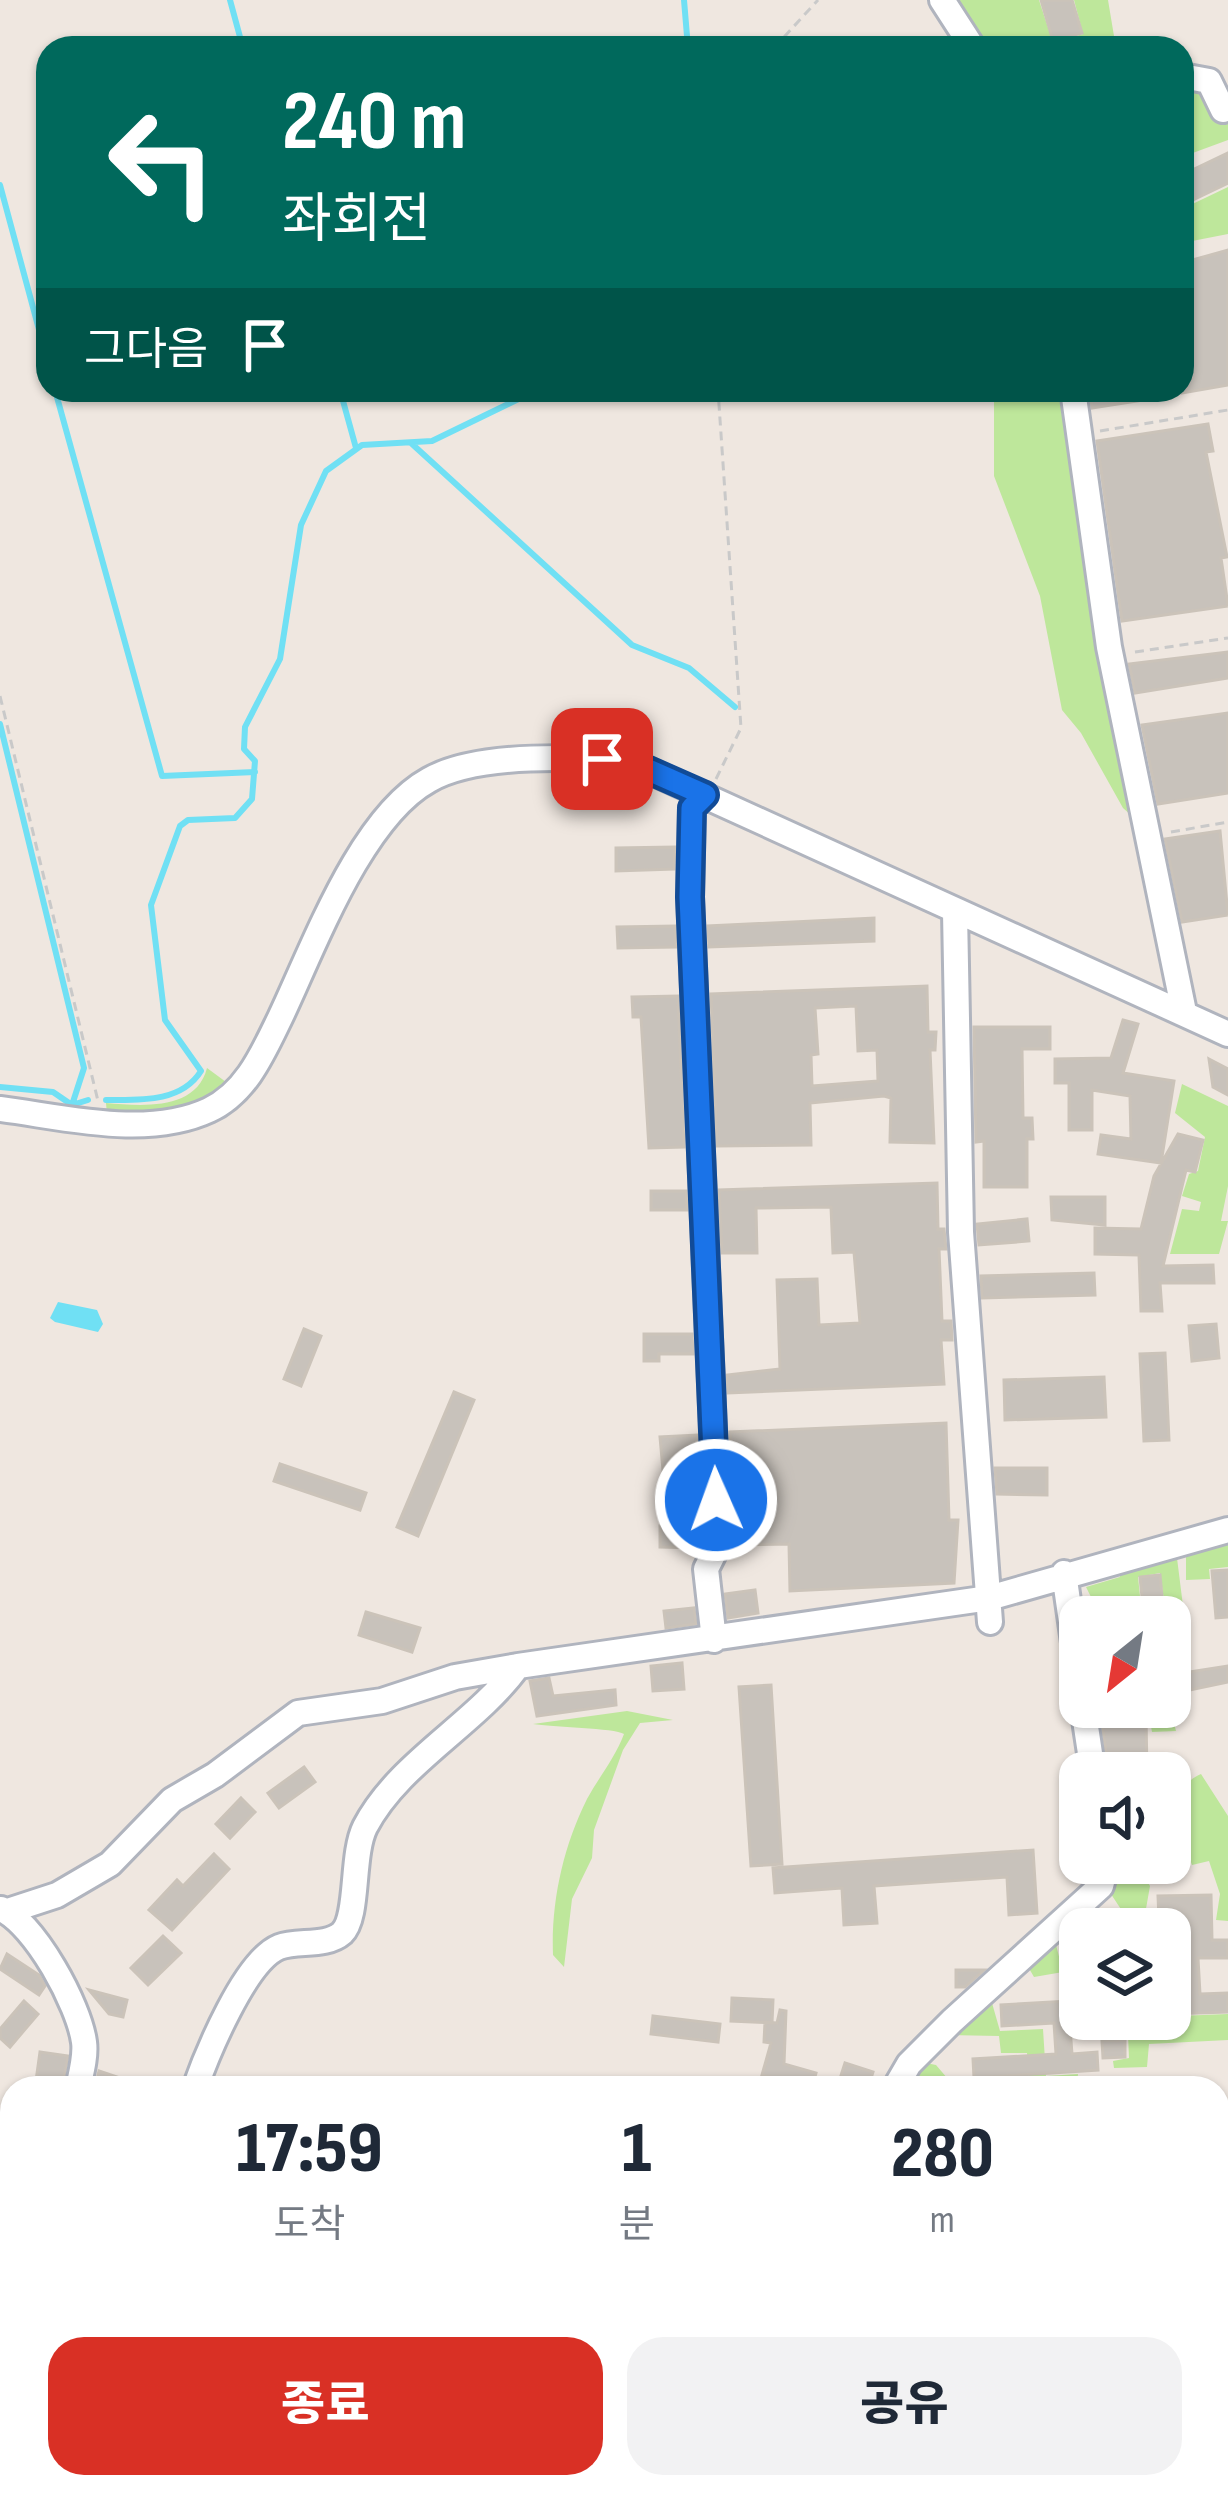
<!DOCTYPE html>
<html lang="ko">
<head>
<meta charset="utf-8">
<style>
  body { margin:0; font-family:"Sofia Sans Condensed","Noto Sans KR",sans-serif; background:#f2f2f3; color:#1f2937; height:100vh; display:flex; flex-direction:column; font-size:45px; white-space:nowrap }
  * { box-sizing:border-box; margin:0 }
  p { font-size:39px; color:#747a83 }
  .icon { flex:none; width:66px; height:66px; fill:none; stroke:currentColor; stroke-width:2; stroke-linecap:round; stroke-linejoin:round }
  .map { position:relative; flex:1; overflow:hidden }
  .panel { position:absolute; left:0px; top:2076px; width:1230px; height:423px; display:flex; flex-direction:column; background:#fff; border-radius:36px 36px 0 0; box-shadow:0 3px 9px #0004 }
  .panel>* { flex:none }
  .top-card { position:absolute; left:36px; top:36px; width:1158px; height:366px; border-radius:36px; box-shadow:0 3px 9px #0004; background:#00695c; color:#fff; overflow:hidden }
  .needle { width:78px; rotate:210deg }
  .buttons { position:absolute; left:1059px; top:1596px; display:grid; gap:24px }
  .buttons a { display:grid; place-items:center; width:132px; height:132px; border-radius:24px; background:#fff; box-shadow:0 3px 9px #0004; font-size:60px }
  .pin { position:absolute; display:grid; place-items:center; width:102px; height:102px; color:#fff; margin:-51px; border-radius:24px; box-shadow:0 6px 18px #0006 }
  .me { position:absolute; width:132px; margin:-66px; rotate:358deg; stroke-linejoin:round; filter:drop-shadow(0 0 9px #0008) }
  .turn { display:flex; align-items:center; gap:42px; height:252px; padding:0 48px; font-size:54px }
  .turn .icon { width:156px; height:156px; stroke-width:2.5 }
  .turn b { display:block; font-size:84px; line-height:102px }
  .then { display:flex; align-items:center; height:114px; padding:0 48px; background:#0003; gap:24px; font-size:45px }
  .eta { display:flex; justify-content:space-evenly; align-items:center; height:204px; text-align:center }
  .eta b { font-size:72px; font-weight:800; line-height:84px }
  .primary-button { display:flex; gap:24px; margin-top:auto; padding:24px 48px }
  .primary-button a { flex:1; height:138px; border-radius:36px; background:#d93025; color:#fff; font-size:48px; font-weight:800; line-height:138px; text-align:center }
  .primary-button a+a { background:#f2f2f3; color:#1f2937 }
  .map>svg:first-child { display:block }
</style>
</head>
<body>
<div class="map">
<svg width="1228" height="2497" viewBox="0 0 1228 2497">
  <rect width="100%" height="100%" fill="#efe7e0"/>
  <path fill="#bee79b" d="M947 0H1039L1053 43 1083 34 1074 0H1108L1116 48H984Z
    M1182 81H1191L1228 111V140L1190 154 1192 164 1182 167Z
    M1228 187V234L1182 243V209Z
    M994 390H1067L1142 825 1123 808 1081 733 1062 710 1040 596 994 476Z
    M207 1068 226 1082 225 1092 187 1111 107 1114 106 1103C142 1106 196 1111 207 1068Z
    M1182 1084 1228 1106V1186L1221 1221H1228L1219 1254H1170L1182 1209 1199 1211 1201 1202 1182 1196 1189 1174 1198 1171 1205 1137 1175 1113Z
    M1228 1537V1567L1209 1569 1210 1579 1186 1580V1549Z
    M1176 1550 1183 1606 1165 1607 1160 1573 1138 1577 1142 1615 1101 1617 1086 1587 1120 1577 1118 1564Z
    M1134 1707H1170L1176 1731 1152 1732 1149 1716 1134 1712Z
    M627 1711 673 1720 640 1723 623 1750 594 1830 592 1858 572 1899 564 1967 553 1955C551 1902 563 1847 587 1799 599 1777 615 1758 624 1734 615 1728 551 1727 533 1724Z
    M1201 1774 1228 1816V1921L1216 1920 1220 1894 1209 1861 1192 1865 1182 1836 1170 1837C1170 1812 1177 1784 1201 1774Z
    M1137 1863 1150 1886 1144 1920 1132 1926 1107 1888Z
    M1055 1941 1063 1972 1034 1977 1027 1965Z
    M990 1996 1000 2031 1043 2029 1046 2076 1078 2074 1077 2084 1001 2087 999 2079 1029 2076 1027 2053H1001L999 2036 947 2035Z
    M1228 2014V2040L1149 2044 1147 2067 1114 2068 1113 2061 1129 2058 1128 2035H1104L1102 2019Z
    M926 2063 936 2065 948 2079 946 2088H901Z"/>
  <path fill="#70e0f4" d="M58 1302 97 1310 103 1324 98 1332 55 1322 50 1318Z"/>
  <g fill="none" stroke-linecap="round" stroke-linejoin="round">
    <path stroke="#70e0f4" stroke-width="6" d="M230 0 243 48
      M684 0 688 48
      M0 185 48 363
      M55 390 162 776 255 772
      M340 390 356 448
      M411 443 632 645 689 668 735 707
      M0 724 84 1068 72 1105
      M0 1087 53 1092 72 1105
      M106 1100C139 1100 181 1103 201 1071L165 1020 151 905 180 826 188 820 235 818 252 799 255 761 244 749 245 727 280 659 301 525 326 471 362 445 432 441 537 390
      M72 1105 88 1100"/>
  </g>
  <path fill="#c8c2bb" stroke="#cbc3b9" stroke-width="3" fill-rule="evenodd" d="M1041 0H1072L1082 33 1053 41Z
    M1228 153V183L1182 205V175Z
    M1228 250V385L1182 393V263Z
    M1090 390H1150V399L1092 408Z
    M1208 424 1213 451 1206 452 1227 557 1221 558 1228 606 1122 621 1097 441Z
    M1228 652V678L1135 693 1129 664Z
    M1228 713V793L1158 804 1142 725Z
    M1220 831 1228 915 1182 922 1165 839Z
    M675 847 674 869 616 871V848Z
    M874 918V941L709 947 708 926Z
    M675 926 676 947 618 948 617 927Z
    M927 986 928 1032H936L935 1050H930L934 1143 890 1142 891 1098 884 1096 810 1103 811 1145 717 1146 711 994ZM856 1006 858 1051 877 1050 878 1081 812 1086 811 1055 818 1054 815 1008Z
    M678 996 684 1147 649 1148 641 1017H633L632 997Z
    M1123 1020 1138 1024 1123 1073 1174 1081 1161 1163 1098 1154 1101 1135 1131 1139 1130 1096 1092 1090V1130H1069V1083H1055V1059L1111 1058Z
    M974 1027H1050V1049H1022L1023 1118H1032L1033 1139H1027V1187H984V1141L976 1142Z
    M1209 1059 1228 1069V1095L1213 1087Z
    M1178 1134 1203 1140 1195 1172 1186 1170 1163 1266 1213 1265 1214 1283H1160L1162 1311H1141L1139 1255 1095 1254V1228L1141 1229 1154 1176Z
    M937 1183 938 1229H944L946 1249H939L942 1321H951L952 1340H941L944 1384 728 1393 727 1375 780 1369 777 1280 817 1279 819 1325 860 1323 854 1252 833 1253 831 1207 756 1208 757 1253H722L719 1190Z
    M651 1191H686L687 1210H651Z
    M1051 1197H1105V1225L1052 1220Z
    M1027 1219 1029 1241 979 1245 977 1224Z
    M1094 1273 1095 1295 982 1298 981 1276Z
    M1216 1324 1219 1358 1192 1361 1189 1326Z
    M304 1329 321 1336 301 1386 284 1379Z
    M644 1334H692L693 1354H659V1361H644Z
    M1165 1353 1169 1440 1144 1441 1140 1354Z
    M1104 1377 1106 1417 1005 1420 1004 1380Z
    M454 1392 474 1400 418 1536 397 1527Z
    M946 1423 949 1520H958L954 1583 790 1591 789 1544 734 1545 730 1432Z
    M697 1435 701 1541 698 1548 660 1547V1526H668L660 1437Z
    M280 1464 366 1493 360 1510 274 1481Z
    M995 1468H1047V1495L997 1494Z
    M1228 1570V1617L1216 1618 1212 1571Z
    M1160 1575 1164 1617H1144L1140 1577Z
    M755 1590 758 1613 728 1618 725 1594Z
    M694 1608 696 1624 666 1628 664 1611Z
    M366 1612 420 1628 412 1652 359 1635Z
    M682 1663 684 1689 653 1691 651 1666Z
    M1228 1666V1682L1171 1694 1170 1675Z
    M549 1678 553 1696 615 1690 616 1705 537 1716 530 1681Z
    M771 1685 782 1864 751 1866 739 1687Z
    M1101 1717H1146L1147 1773H1109Z
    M304 1767 315 1782 279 1808 268 1793Z
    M241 1798 255 1812 230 1838 216 1824Z
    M1033 1850 1037 1913 1009 1915 1007 1877 874 1886 877 1923 844 1925 842 1888 775 1893 773 1868Z
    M214 1854 229 1869 172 1930 149 1910 177 1880 183 1886Z
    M1211 1895 1212 1940H1228V1958H1198L1200 1994 1228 1993V2012L1170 2014V1996L1183 1995 1182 1962H1170V1918H1159L1158 1896Z
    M163 1936 181 1953 148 1985 131 1968Z
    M1065 1947H1080V1967L1065 1968Z
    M7 1954 39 1975 45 1986 39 1995 0 1969Z
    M956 1970H984L965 1987H956Z
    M89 1990 127 2000 123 2017 109 2014Z
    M732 1998 773 2000 772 2023 731 2021Z
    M24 2001 38 2014 10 2047 0 2038V2029Z
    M1068 2001 1072 2054 1097 2052 1098 2070 974 2078 973 2059 1056 2054 1054 2023 1002 2026 1001 2005Z
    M780 2010 786 2011 784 2064 816 2073 812 2088 762 2075 771 2043 764 2042 765 2022 777 2023Z
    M653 2016 720 2024 718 2042 651 2034Z
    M1125 2040V2057L1103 2058 1102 2041Z
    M40 2052 68 2056 62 2088H35Z
    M845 2063 873 2072 868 2088 838 2085Z
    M99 2071 141 2085V2088H95Z"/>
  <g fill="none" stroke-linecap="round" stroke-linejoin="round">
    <defs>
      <path id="street" d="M942 0 973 48
        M1182 76 1209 81 1223 110
        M1073 390 1109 647 1184 1012
        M705 795 692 808 690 897 718 1545 706 1569 714 1640
        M955 912 961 1232 990 1622
        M0 1109C64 1117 147 1139 209 1110 246 1093 263 1053 280 1018 313 949 360 818 429 780 476 753 574 757 628 761L1228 1034
        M1064 1573 1080 1684
        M1083 1707 1093 1773
        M1 1909C35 1924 79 2005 84 2042 86 2056 81 2074 78 2088
        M8 1911 57 1895 110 1864 172 1800 215 1775 298 1713 382 1701 455 1677 518 1666
        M195 2088C207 2054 245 1961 279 1947 298 1940 326 1947 342 1933 359 1917 351 1855 365 1827 399 1762 475 1725 518 1666L989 1598 1228 1530
        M895 2088 909 2064 952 2021 1101 1886 1107 1863
        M0 2222 12 2221
        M0 2493 2 2497"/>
    </defs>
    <use href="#street" stroke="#b0b4be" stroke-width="30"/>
    <path stroke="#c9c9c9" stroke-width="3" stroke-dasharray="9 6" stroke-linecap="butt" d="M774 48 818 0
      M1100 431 1228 410
      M1135 652 1228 638
      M0 696 98 1101
      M716 779 741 728 718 390
      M1171 832 1228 822
      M1218 2288 1228 2292
      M0 2435 12 2428
      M730 2487 737 2497"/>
    <use href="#street" stroke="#fff" stroke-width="24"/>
  </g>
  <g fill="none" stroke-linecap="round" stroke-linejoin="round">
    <defs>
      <path id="route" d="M602 759 628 761 705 795 692 808 690 897 716 1500"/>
    </defs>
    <use href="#route" stroke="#114b97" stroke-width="30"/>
    <use href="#route" stroke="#1a73e8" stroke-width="21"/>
  </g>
</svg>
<div class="buttons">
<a><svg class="needle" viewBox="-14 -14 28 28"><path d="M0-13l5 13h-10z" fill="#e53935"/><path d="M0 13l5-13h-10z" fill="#747a83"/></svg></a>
<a><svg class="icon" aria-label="sound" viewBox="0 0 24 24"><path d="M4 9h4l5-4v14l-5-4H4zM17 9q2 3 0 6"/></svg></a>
<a><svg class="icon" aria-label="layers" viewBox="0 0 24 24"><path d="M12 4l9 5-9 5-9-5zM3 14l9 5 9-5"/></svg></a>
</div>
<div class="pin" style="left:602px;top:759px;background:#d93025"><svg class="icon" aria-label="arrive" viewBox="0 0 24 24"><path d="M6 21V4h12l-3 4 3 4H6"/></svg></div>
<svg class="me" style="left:716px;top:1500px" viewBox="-20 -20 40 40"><circle r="17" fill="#1a73e8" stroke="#fff" stroke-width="3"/><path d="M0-11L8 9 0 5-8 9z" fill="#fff"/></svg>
<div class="top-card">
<div class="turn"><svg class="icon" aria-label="left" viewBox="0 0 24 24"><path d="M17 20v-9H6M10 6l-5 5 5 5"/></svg><div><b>240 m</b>좌회전</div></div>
<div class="then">그다음<svg class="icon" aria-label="arrive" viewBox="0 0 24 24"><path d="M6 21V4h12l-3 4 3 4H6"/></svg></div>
</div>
<section class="panel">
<div class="eta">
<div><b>17:59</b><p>도착</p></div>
<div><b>1</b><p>분</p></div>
<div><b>280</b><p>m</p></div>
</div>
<div class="primary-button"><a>종료</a><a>공유</a></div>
</section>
</div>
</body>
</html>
